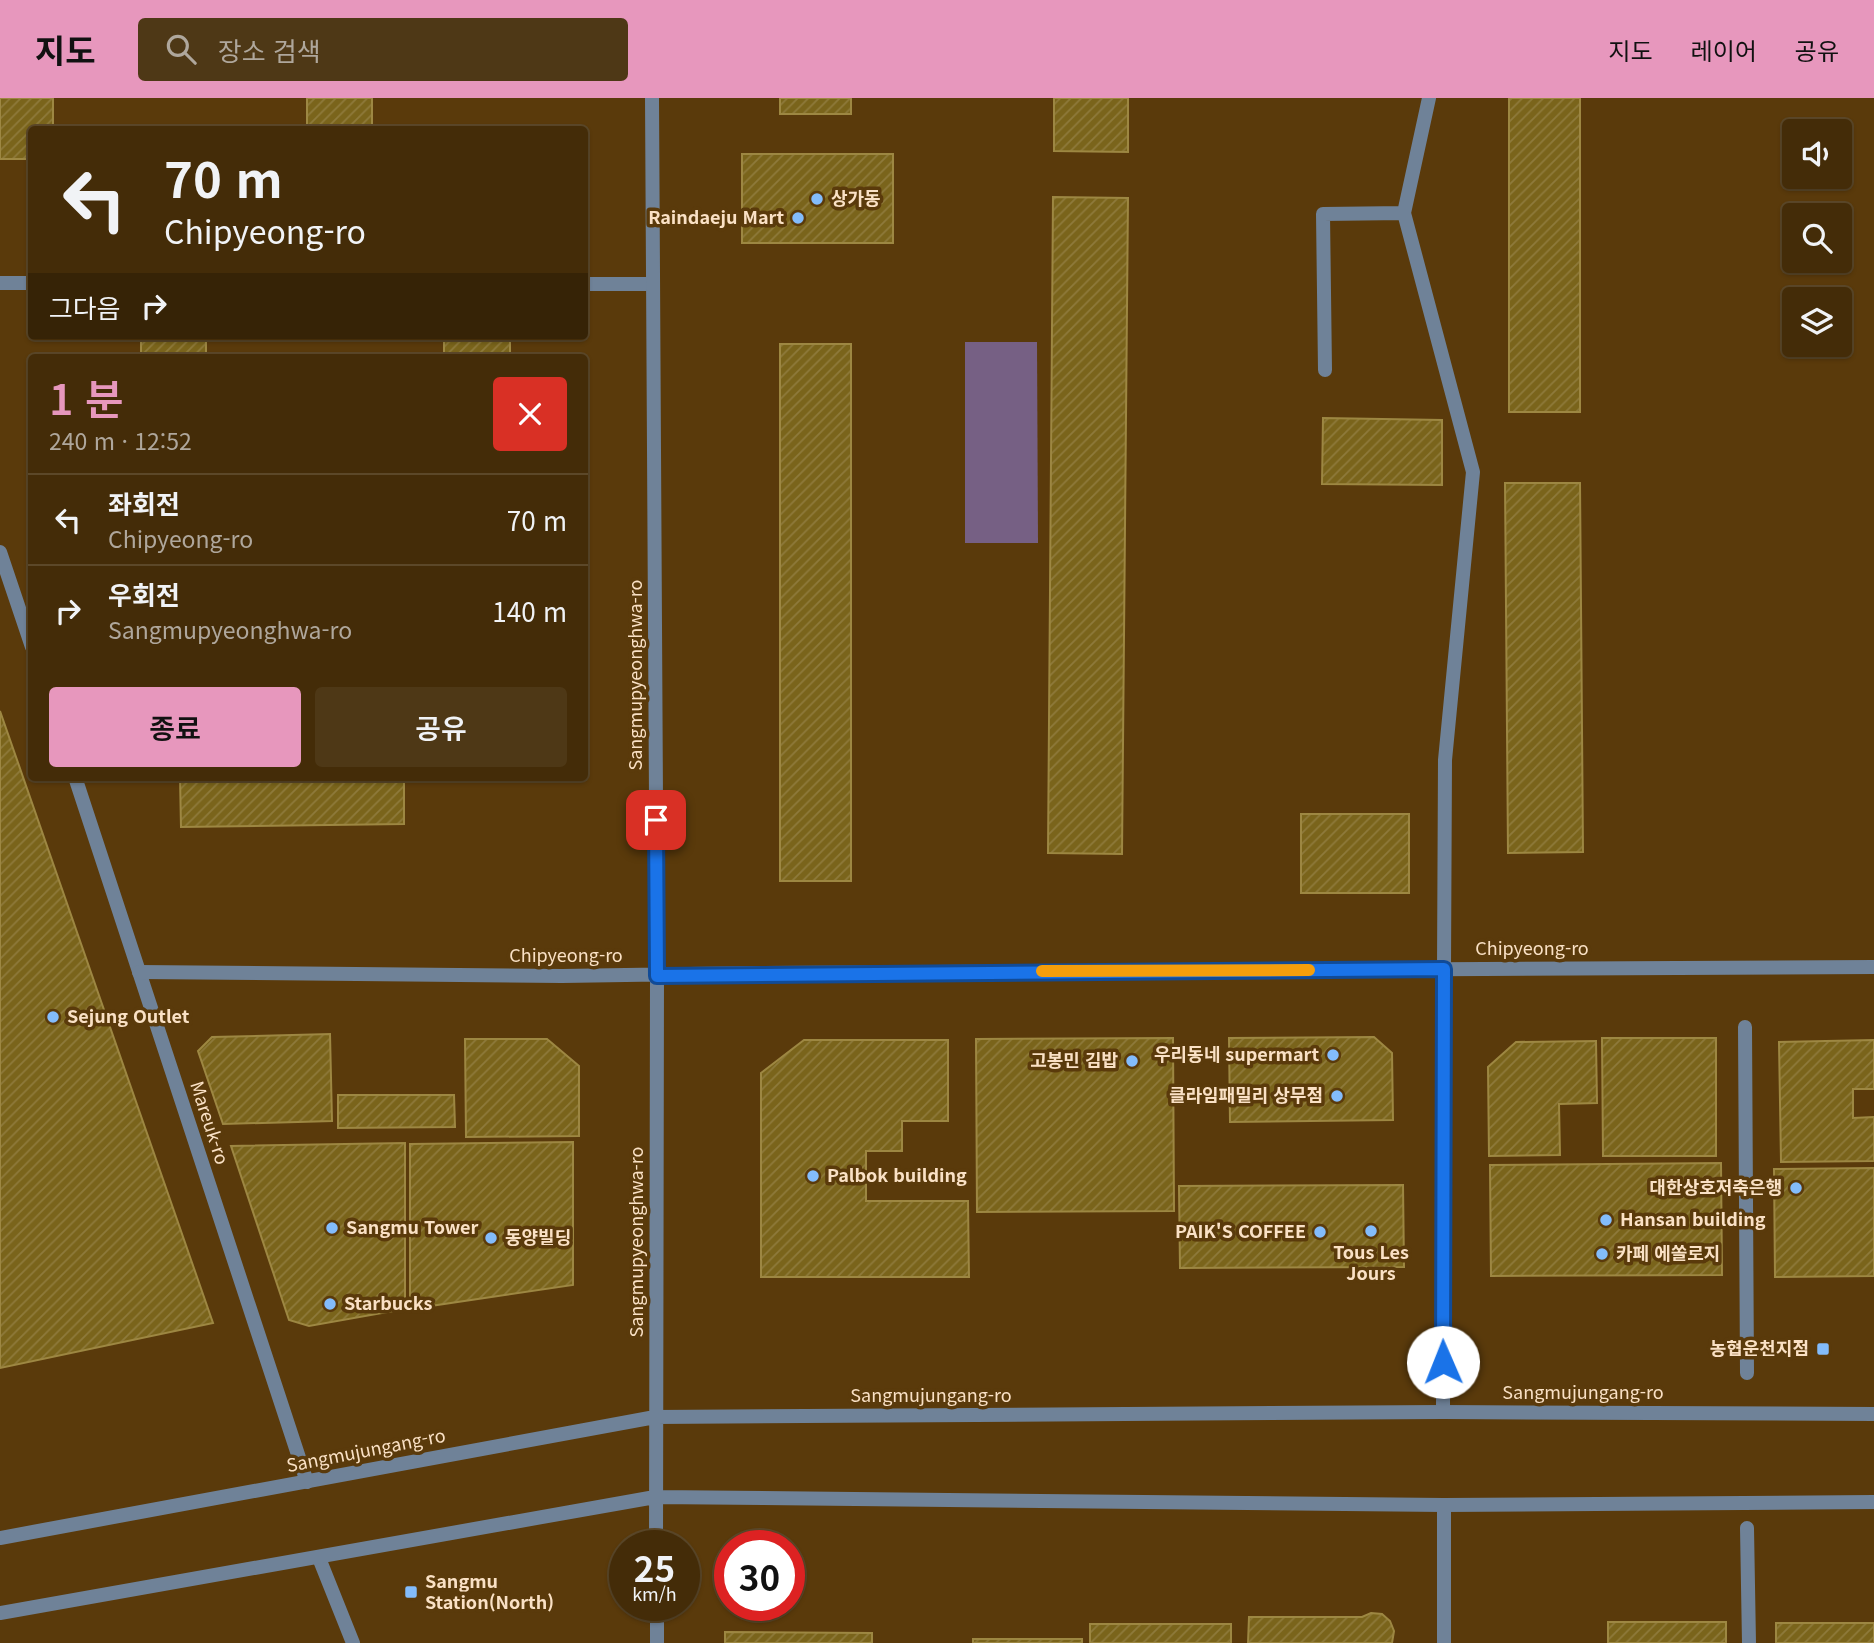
<!DOCTYPE html>
<html lang="ko">
<head>
<meta charset="utf-8">
<style>
  body { margin:0; font-family:Georgia,"Noto Sans KR",serif; background:#4e3816; color:#f1f3f6; height:100vh; display:flex; flex-direction:column; font-size:26px; white-space:nowrap }
  * { box-sizing:border-box; margin:0 }
  p { font-size:23px; color:#afa79c }
  .icon { flex:none; width:38px; height:38px; fill:none; stroke:currentColor; stroke-width:2; stroke-linecap:round; stroke-linejoin:round }
  .map { position:relative; flex:1; overflow:hidden }
  .details { position:absolute; left:28px; top:256px; width:560px; height:427px; display:flex; flex-direction:column; background:#442c08; border-radius:7px; box-shadow:0 2px 5px #0004,0 0 0 2px #5c4829 }
  .details>* { flex:none }
  .banner { position:absolute; left:28px; top:28px; width:560px; height:214px; border-radius:7px; box-shadow:0 2px 5px #0004,0 0 0 2px #5c4829; background:#442c08; color:#f1f3f6; overflow:hidden }
  .buttons { position:absolute; left:1782px; top:21px; display:grid; gap:14px }
  .buttons a { display:grid; place-items:center; width:70px; height:70px; border-radius:7px; background:#442c08; box-shadow:0 2px 5px #0004,0 0 0 2px #5c4829; font-size:35px }
  .speed { position:absolute; left:609px; top:1432px; display:flex; gap:14px; font-size:35px; font-weight:700; text-align:center }
  .speed>* { display:grid; place-content:center; width:91px; height:91px; border-radius:50%; background:#442c08; box-shadow:0 2px 5px #0004,0 0 0 2px #5c4829; line-height:1 }
  .speed small { font-size:18px; font-weight:400 }
  .speed .limit { border:10px solid #d22; background:#fff; color:#111 }
  .pin { position:absolute; display:grid; place-items:center; width:60px; height:60px; color:#fff; margin:-30px; border-radius:14px; box-shadow:0 4px 10px #0006 }
  .me { position:absolute; width:77px; margin:-38px; rotate:359deg; stroke-linejoin:round; filter:drop-shadow(0 0 5px #0008) }
  .turn { display:flex; align-items:center; gap:24px; height:147px; padding:0 21px; font-size:32px }
  .turn .icon { width:91px; height:91px; stroke-width:2.5 }
  .turn b { display:block; font-size:49px; line-height:60px }
  .then { display:flex; align-items:center; height:66px; padding:0 21px; background:#0003; gap:14px; font-size:26px }
  .round { display:grid; place-items:center; flex:none; width:74px; height:74px; border-radius:7px; background:#4e3816 }
  .summary { display:flex; align-items:center; justify-content:space-between; height:119px; padding:0 21px }
  h1 { font-size:42px; font-weight:600; line-height:52px; color:#e797bd }
  .cta { display:flex; gap:14px; margin-top:auto; padding:14px 21px }
  .cta a { flex:1; height:80px; border-radius:7px; background:#e797bd; color:#111; font-size:28px; font-weight:600; line-height:80px; text-align:center }
  .cta a+a { background:#4e3816; color:#f1f3f6 }
  ul { padding:0; list-style:none }
  li { display:flex; align-items:center; gap:21px; height:91px; padding:0 21px; border-top:2px solid #5c4829 }
  li div { flex:1 }
  li b { display:block; font-size:26px }
  li em { font-style:normal }
  header { display:flex; align-items:center; gap:42px; box-sizing:border-box; height:98px; padding:0 35px; background:#e797bd; color:#111 }
  header strong { font-size:33px }
  nav { display:flex; gap:38px; margin-inline-start:auto; font-size:24px }
  .search { width:490px; height:63px; background:#4e3816; display:flex; align-items:center; gap:18px; box-sizing:border-box; padding:0 24px; border-radius:7px; color:#afa79c; font-size:26px }
  .map>svg:first-child { display:block }
</style>
</head>
<body>
<header>
<strong>지도</strong>
<div class="search"><svg class="icon" aria-label="search" viewBox="0 0 24 24"><circle cx="10" cy="10" r="6"/><path d="M15 15l6 6"/></svg>장소 검색</div>
<nav><a>지도</a><a>레이어</a><a>공유</a></nav>
</header>
<div class="map">
<svg width="1874" height="1545" viewBox="0 0 1874 1545">
  <defs>
    <pattern id="building-hatch" width="6" height="6" patternUnits="userSpaceOnUse" patternTransform="scale(1.75)"><rect width="6" height="6" fill="#7a641b"/><path d="M-1 1l2-2M0 6l6-6M5 7l2-2" fill="none" stroke="#8e7a3b"/></pattern>
  </defs>
  <rect width="100%" height="100%" fill="#5a3a0b"/>
  <path fill="#766084" d="M965 244H1037L1038 445H965Z"/>
  <path fill="url(#building-hatch)" stroke="#9d8742" stroke-width="2" d="M0 0H53V32H32V61H0Z
    M307 0H372V32H307Z
    M780 0H851V16H780Z
    M1054 0H1128V54L1054 53Z
    M1509 0H1580V314H1509Z
    M742 56H893V145H742Z
    M1053 99 1128 100 1122 756 1048 755Z
    M141 238H206V259H141Z
    M444 238H510V259H444Z
    M780 246H851V783H780Z
    M1323 320 1442 322V387L1322 386Z
    M1505 385H1580L1583 754 1508 755Z
    M0 613 213 1225 0 1270Z
    M180 679H404V726L181 729Z
    M1301 716H1409V795H1301Z
    M330 936 332 1023 223 1026 198 953 212 939Z
    M1374 939 1392 955 1393 1022 1230 1024 1229 940Z
    M1173 940 1174 1113 977 1114 976 941Z
    M1602 940H1716V1058H1603Z
    M465 941H547L579 968V1038L466 1039Z
    M804 942H948V1023H902V1053H866V1103H968L969 1179H761V975Z
    M1874 942V991H1853V1020L1874 1019V1063L1781 1064 1779 944Z
    M1596 943 1597 1005 1559 1006 1560 1057 1489 1058 1488 969 1516 944Z
    M338 997H454L455 1029 338 1030Z
    M573 1044V1187L410 1211V1046Z
    M405 1045V1211L309 1228 289 1222 231 1048Z
    M1721 1065 1722 1177 1491 1178 1490 1067Z
    M1874 1070V1178L1775 1179 1774 1071Z
    M1403 1087 1404 1169 1180 1170 1179 1088Z
    M1371 1515 1382 1516 1390 1523 1394 1533 1392 1545H1248L1249 1519H1362Z
    M1608 1524H1726V1545H1608Z
    M1776 1525H1874V1545H1776Z
    M1090 1526H1231V1545H1090Z
    M725 1534 872 1535V1545H725Z
    M973 1541H1082V1545H973Z"/>
  <g fill="none" stroke-linecap="round" stroke-linejoin="round">
    <path stroke="#6f8298" stroke-width="14" d="M1429 0 1404 115 1473 374 1445 662 1444 871
      M0 185H32
      M584 186H653
      M1325 272 1323 116 1404 115
      M319 1460 353 1545"/>
    <path stroke="#6f8298" stroke-width="14" d="M1745 929 1747 1275
      M1747 1430 1749 1545"/>
    <path stroke="#6f8298" stroke-width="14" d="M0 454 32 549
      M75 679 307 1384
      M1443 1314 1444 871
      M1444 1407V1545"/>
    <path stroke="#6f8298" stroke-width="14" d="M652 0 657 878 656 1447
      M139 874 562 878 753 875 1874 869
      M0 1440 655 1319 1443 1314 1874 1316
      M0 1515 655 1399 1444 1407 1874 1404
      M657 1545V1507"/>
  </g>
  <g fill="none" stroke-linecap="round" stroke-linejoin="round">
    <defs>
      <path id="route" d="M656 722 657 878 1444 871 1443 1264"/>
    </defs>
    <use href="#route" stroke="#114b97" stroke-width="18"/>
    <use href="#route" stroke="#1a73e8" stroke-width="12"/>
    <path stroke="#f59e0b" stroke-width="12" d="M1042 873 1309 872"/>
  </g>
  <g fill="#83bcfb" stroke="#5a3a0b" stroke-width="2.5">
    <circle cx="817" cy="101" r="7"/>
    <circle cx="798" cy="120" r="7"/>
    <circle cx="53" cy="919" r="7"/>
    <circle cx="1333" cy="957" r="7"/>
    <circle cx="1132" cy="963" r="7"/>
    <circle cx="1337" cy="998" r="7"/>
    <circle cx="813" cy="1078" r="7"/>
    <circle cx="1796" cy="1090" r="7"/>
    <circle cx="1606" cy="1122" r="7"/>
    <circle cx="332" cy="1130" r="7"/>
    <circle cx="1371" cy="1133" r="7"/>
    <circle cx="1320" cy="1134" r="7"/>
    <circle cx="491" cy="1140" r="7"/>
    <circle cx="1602" cy="1156" r="7"/>
    <circle cx="330" cy="1206" r="7"/>
    <rect x="1816" y="1244" width="14" height="14" rx="3.5"/>
    <rect x="404" y="1487" width="14" height="14" rx="3.5"/>
  </g>
  <g text-anchor="middle" stroke-width="7" stroke-linejoin="round" paint-order="stroke">
    <g font-size="18" font-weight="bold" fill="#fae1c5" stroke="#5a3a0b" text-anchor="start">
      <text x="831" y="107">상가동</text>
      <text x="784" y="126" text-anchor="end">Raindaeju Mart</text>
      <text x="67" y="925">Sejung Outlet</text>
      <text x="1319" y="963" text-anchor="end">우리동네 supermart</text>
      <text x="1118" y="969" text-anchor="end">고봉민 김밥</text>
      <text x="1323" y="1004" text-anchor="end">클라임패밀리 상무점</text>
      <text x="827" y="1084">Palbok building</text>
      <text x="1782" y="1096" text-anchor="end">대한상호저축은행</text>
      <text x="1620" y="1128">Hansan building</text>
      <text x="346" y="1136">Sangmu Tower</text>
      <text x="1306" y="1140" text-anchor="end">PAIK'S COFFEE</text>
      <text x="505" y="1146">동양빌딩</text>
      <text x="1371" y="1161" text-anchor="middle">Tous Les<tspan x="1371" dy="21">Jours</tspan></text>
      <text x="1616" y="1162">카페 에쏠로지</text>
      <text x="344" y="1212">Starbucks</text>
      <text x="1809" y="1257" text-anchor="end">농협운천지점</text>
      <text x="425" y="1490">Sangmu<tspan x="425" dy="21">Station(North)</tspan></text>
    </g>
    <g font-size="18" fill="#fae1c5" stroke="#5a3a0b">
      <text transform="translate(636 577) rotate(-90)" y="6">Sangmupyeonghwa-ro</text>
      <text x="1532" y="857">Chipyeong-ro</text>
      <text x="566" y="864">Chipyeong-ro</text>
      <text transform="translate(209 1025) rotate(72)" y="6">Mareuk-ro</text>
      <text transform="translate(637 1144) rotate(-90)" y="6">Sangmupyeonghwa-ro</text>
      <text x="1583" y="1301">Sangmujungang-ro</text>
      <text x="931" y="1304">Sangmujungang-ro</text>
      <text transform="translate(366 1353) rotate(-11)" y="6">Sangmujungang-ro</text>
    </g>
  </g>
</svg>
<div class="buttons">
<a><svg class="icon" aria-label="sound" viewBox="0 0 24 24"><path d="M4 9h4l5-4v14l-5-4H4zM17 9q2 3 0 6"/></svg></a>
<a><svg class="icon" aria-label="search" viewBox="0 0 24 24"><circle cx="10" cy="10" r="6"/><path d="M15 15l6 6"/></svg></a>
<a><svg class="icon" aria-label="layers" viewBox="0 0 24 24"><path d="M12 4l9 5-9 5-9-5zM3 14l9 5 9-5"/></svg></a>
</div>
<div class="speed"><div>25<small>km/h</small></div><div class="limit">30</div></div>
<div class="pin" style="left:656px;top:722px;background:#d93025"><svg class="icon" aria-label="arrive" viewBox="0 0 24 24"><path d="M6 21V4h12l-3 4 3 4H6"/></svg></div>
<svg class="me" style="left:1443px;top:1264px" viewBox="-20 -20 40 40"><circle r="19" fill="#fff"/><path d="M0-13L10 11 0 6-10 11z" fill="#1a73e8"/></svg>
<div class="banner">
<div class="turn"><svg class="icon" aria-label="left" viewBox="0 0 24 24"><path d="M17 20v-9H6M10 6l-5 5 5 5"/></svg><div><b>70 m</b>Chipyeong-ro</div></div>
<div class="then">그다음<svg class="icon" aria-label="right" viewBox="0 0 24 24"><path d="M7 20v-9h11M14 6l5 5-5 5"/></svg></div>
</div>
<section class="details">
<div class="summary"><div><h1>1 분</h1><p>240 m · 12:52</p></div><a class="round" style="background:#d93025;color:#fff"><svg class="icon" aria-label="close" viewBox="0 0 24 24"><path d="M6 6l12 12M18 6L6 18"/></svg></a></div>
<ul>
<li><svg class="icon" aria-label="left" viewBox="0 0 24 24"><path d="M17 20v-9H6M10 6l-5 5 5 5"/></svg><div><b>좌회전</b><p>Chipyeong-ro</p></div><em>70 m</em></li>
<li><svg class="icon" aria-label="right" viewBox="0 0 24 24"><path d="M7 20v-9h11M14 6l5 5-5 5"/></svg><div><b>우회전</b><p>Sangmupyeonghwa-ro</p></div><em>140 m</em></li>
</ul>
<div class="cta"><a>종료</a><a>공유</a></div>
</section>
</div>
</body>
</html>
